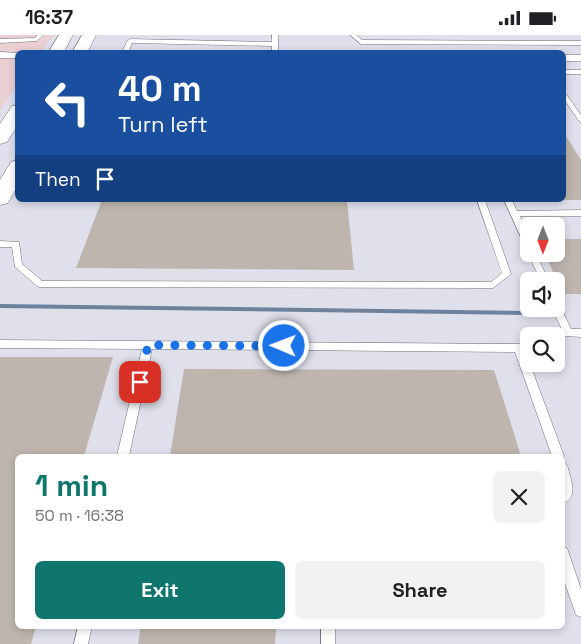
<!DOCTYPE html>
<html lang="en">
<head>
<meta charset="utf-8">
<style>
  body { margin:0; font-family:"Space Grotesk",sans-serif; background:#f2f2f2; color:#202124; height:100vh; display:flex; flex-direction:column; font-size:19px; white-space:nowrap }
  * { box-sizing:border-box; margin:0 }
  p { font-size:16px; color:#757577 }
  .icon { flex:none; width:28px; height:28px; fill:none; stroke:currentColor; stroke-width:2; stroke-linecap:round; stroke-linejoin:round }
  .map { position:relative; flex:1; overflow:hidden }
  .side { position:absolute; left:15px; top:419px; width:550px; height:175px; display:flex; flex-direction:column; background:#fff; border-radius:8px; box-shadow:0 2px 8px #0003 }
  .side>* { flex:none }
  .top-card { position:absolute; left:15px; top:15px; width:551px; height:152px; border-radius:8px; box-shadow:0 2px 8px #0003; background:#1a4fa0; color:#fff; overflow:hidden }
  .needle { width:32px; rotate:180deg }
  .buttons { position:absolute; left:520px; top:182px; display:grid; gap:10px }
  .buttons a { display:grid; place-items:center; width:45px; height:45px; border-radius:8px; background:#fff; box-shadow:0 2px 8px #0003; font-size:25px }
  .pin { position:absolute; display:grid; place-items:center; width:42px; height:42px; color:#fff; margin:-21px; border-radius:10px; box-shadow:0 2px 8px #0006 }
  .me { position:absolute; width:55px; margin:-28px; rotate:271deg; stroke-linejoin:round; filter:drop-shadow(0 0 4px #0008) }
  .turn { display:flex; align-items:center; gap:18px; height:105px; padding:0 20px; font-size:22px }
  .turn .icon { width:65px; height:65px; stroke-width:2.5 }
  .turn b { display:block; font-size:35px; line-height:42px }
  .then { display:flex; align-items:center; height:48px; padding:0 20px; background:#0003; gap:10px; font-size:19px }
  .round { display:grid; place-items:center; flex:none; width:52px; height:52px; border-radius:8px; background:#f2f2f2 }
  .overview { display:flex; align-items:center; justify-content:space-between; height:85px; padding:0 20px }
  h1 { font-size:30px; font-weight:800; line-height:38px; color:#0f766e }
  .primary-button { display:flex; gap:10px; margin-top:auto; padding:10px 20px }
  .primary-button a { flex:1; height:58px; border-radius:8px; background:#0f766e; color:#fff; font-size:20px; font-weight:800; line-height:58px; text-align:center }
  .primary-button a+a { background:#f2f2f2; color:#202124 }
  .status { display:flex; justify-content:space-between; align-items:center; height:35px; padding:0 25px; background:#fff; direction:ltr }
  .status svg { height:14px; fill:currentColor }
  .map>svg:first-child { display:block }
</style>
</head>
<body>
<div class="status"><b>16:37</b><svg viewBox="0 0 49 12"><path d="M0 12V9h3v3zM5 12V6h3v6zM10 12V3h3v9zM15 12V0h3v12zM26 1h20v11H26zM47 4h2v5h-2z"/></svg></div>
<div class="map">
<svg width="581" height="609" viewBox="0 0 581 609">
  <rect width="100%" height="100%" fill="#dfe0eb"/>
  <path fill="#ead0d2" d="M0 0H54L41 17 18 18 17 51 0 76Z"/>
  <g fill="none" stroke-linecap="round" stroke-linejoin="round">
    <path fill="#6e829e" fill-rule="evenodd" d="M0 269 532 276 535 278 532 280 0 273Z"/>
  </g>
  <path fill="#beb6ae" d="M564 98 581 125V165H564Z
    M102 165H347L354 235 76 233Z
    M556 204H581V259H563L545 219H556Z
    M0 322H113L84 421H18V591H36L31 609H0Z
    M184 334 494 335 521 421H170Z
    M141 591H276L275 609H138Z"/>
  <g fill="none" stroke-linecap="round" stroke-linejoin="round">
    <defs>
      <path id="service" d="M37 0H43L37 6 0 8V4L35 3Z
        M272 0H278V18H272V11L132 8 128 18H122L127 6 130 4 272 7Z
        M350 0H356L362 5 581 6V10L361 9Z
        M564 35H581V39H564Z
        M564 58 566 59 581 80V87L579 86 564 64Z
        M477 165H485L511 239 493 253 40 252 37 251 15 232 12 212H0V206L19 207 22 229 42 246 491 247 502 238Z
        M504 165H512L517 176 581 175V181H520L529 201V214L525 211Z
        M529 217V219H536L549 246H541L528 219Z
        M556 269H559L571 294H581V302L565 301 552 274H556Z
        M0 305 519 309 523 310 524 313 564 421 562 424V421H552L515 317 152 314 129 421H117L142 314 0 313Z
        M562 427 566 429 568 433C571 447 579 462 562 469Z
        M562 512 567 513 581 554V582L576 580 562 540Z
        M78 591H92L88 609H74Z
        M321 591H335V609H321Z"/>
      <path id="minor" d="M0 17 21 18H18V23H0Z
        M564 20H581V26H564Z"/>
      <path id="secondary" d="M59 0H73L63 18H48Z
        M82 0H96L87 18H72Z
        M18 70V90L7 107 0 109V89L12 71Z
        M18 125V150L8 168 0 170V145L11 127Z"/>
    </defs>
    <use href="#service" stroke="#6e6f79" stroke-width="1"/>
    <use href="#minor" stroke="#6e6f79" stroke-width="1"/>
    <use href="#secondary" stroke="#6e6f79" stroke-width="1"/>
    <use href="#service" fill="#fff" fill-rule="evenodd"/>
    <use href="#minor" fill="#fff" fill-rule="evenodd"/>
    <use href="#secondary" fill="#fff" fill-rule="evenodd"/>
  </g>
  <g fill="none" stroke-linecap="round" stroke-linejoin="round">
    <path stroke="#1a73e8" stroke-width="9" stroke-dasharray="0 16.2" d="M140 347 148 310 284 311"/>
  </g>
</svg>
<div class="buttons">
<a><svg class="needle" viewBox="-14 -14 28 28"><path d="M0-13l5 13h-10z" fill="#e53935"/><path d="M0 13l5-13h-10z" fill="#757577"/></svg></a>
<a><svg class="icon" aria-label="sound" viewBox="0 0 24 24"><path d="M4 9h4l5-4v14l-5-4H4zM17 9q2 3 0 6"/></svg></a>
<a><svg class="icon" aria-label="search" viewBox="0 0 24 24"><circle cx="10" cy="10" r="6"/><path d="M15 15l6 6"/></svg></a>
</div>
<div class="pin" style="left:140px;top:347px;background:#d93025"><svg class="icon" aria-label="arrive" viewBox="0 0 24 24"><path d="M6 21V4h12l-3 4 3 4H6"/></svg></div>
<svg class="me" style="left:284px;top:311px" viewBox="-20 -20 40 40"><circle r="17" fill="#1a73e8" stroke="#fff" stroke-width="3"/><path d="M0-11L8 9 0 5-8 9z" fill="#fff"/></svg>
<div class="top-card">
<div class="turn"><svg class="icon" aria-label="left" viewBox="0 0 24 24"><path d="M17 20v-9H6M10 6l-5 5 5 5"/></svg><div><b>40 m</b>Turn left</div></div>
<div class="then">Then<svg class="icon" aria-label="arrive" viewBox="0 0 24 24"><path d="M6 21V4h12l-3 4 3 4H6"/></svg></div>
</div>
<section class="side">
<div class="overview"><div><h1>1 min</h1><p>50 m · 16:38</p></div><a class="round"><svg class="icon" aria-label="close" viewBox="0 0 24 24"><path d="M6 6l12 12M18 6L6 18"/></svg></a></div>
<div class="primary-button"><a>Exit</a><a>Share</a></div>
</section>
</div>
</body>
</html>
